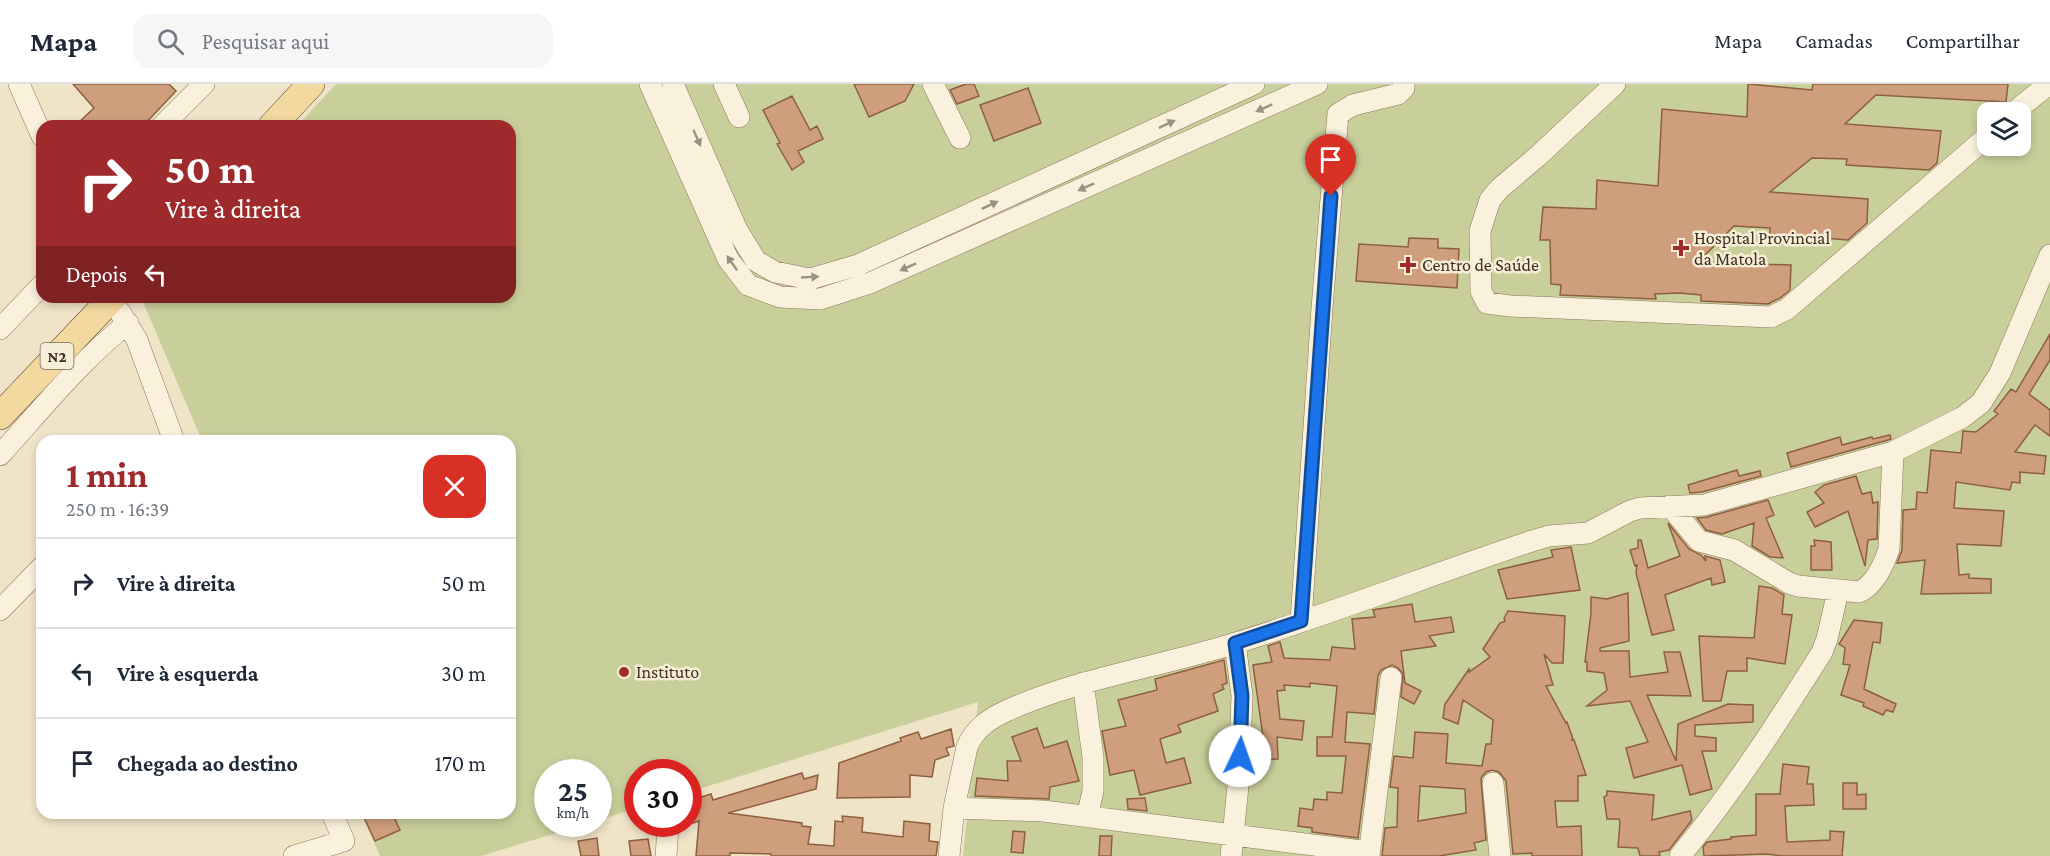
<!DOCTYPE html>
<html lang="pt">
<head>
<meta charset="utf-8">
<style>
  body { margin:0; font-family:"Crimson Pro",serif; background:#f6f6f7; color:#1f2937; height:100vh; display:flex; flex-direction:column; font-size:22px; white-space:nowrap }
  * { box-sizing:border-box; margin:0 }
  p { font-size:20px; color:#747a83 }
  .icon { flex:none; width:33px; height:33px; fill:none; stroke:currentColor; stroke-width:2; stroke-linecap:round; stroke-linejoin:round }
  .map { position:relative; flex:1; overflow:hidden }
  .side { position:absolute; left:36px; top:351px; width:480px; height:384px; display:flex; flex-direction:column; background:#fff; border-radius:18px; box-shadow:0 3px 9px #0003 }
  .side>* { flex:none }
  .banner { position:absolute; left:36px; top:36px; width:480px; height:183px; border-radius:18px; box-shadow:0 3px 9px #0003; background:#9e2a2b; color:#fff; overflow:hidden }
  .buttons { position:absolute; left:1977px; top:18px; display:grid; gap:12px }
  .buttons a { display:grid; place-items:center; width:54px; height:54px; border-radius:12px; background:#fff; box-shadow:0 3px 9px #0003; font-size:30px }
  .speed { position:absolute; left:534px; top:675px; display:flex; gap:12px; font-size:30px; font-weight:700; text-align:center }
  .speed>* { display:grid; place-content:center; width:78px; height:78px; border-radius:50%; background:#fff; box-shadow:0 3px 9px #0003; line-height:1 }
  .speed small { font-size:15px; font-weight:400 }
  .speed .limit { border:9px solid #d22; background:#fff; color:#111 }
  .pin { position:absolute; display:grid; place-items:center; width:51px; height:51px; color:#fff; margin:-62px -26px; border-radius:50% 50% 50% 0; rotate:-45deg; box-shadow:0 0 6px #0007 }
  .pin .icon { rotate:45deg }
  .me { position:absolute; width:66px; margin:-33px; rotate:3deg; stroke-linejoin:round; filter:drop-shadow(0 0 4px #0008) }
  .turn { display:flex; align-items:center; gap:21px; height:126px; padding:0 30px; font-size:27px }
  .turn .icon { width:78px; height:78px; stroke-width:2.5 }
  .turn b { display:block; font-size:42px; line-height:51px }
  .then { display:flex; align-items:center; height:57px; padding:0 30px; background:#0003; gap:12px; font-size:22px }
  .round { display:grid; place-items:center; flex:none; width:63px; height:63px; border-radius:18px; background:#f6f6f7 }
  .summary { display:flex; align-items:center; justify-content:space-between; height:102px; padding:0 30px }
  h1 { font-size:36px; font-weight:700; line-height:45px; color:#9e2a2b }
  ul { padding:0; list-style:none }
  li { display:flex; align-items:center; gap:18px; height:90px; padding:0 30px; border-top:2px solid #e0e1e3 }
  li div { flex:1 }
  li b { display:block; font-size:22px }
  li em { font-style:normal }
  header { display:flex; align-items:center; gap:36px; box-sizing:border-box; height:84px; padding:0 30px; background:#fff; border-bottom:2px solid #e0e1e3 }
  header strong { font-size:28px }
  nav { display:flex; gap:33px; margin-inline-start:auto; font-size:21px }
  .search { width:420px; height:54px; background:#f6f6f7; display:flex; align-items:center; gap:15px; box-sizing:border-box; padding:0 21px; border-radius:18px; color:#747a83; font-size:22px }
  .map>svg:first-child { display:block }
</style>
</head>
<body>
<header>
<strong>Mapa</strong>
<div class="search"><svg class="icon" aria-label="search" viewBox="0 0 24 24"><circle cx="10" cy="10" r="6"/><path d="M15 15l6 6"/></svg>Pesquisar aqui</div>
<nav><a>Mapa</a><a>Camadas</a><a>Compartilhar</a></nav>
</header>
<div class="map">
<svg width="2050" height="772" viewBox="0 0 2050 772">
  <rect width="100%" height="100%" fill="#f0e4c8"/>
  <path fill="#c9cf9b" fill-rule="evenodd" d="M336 0H2050V772H963L978 618 689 708 688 688H638L637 724 599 736 598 688H548V740H586L481 772H380L361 729H510V357H202L141 213H510V42H297ZM1988 28H2020V62H1988Z"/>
  <path fill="#cf9f7d" stroke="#8d5f41" stroke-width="1.5" fill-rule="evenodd" d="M73 0H169L176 7 143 42H75L94 24Z
    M854 0H914L905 17 869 33Z
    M966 0H974L979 12 957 20 950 6Z
    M1748 0 1812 6 1813 0H2008L2006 18 1876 11 1845 40 1941 47 1937 79 1929 86 1846 81 1847 75 1812 74 1770 108 1868 115 1867 139 1848 156 1770 150V144L1734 142 1698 178 1791 181 1790 206 1780 214 1768 220 1701 217V211L1680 209 1655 210 1656 215 1560 211 1561 201 1551 200 1550 156H1540L1543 123 1596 125 1597 96 1658 102 1662 25 1747 33Z
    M1028 4 1041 39 994 57 980 21Z
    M792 12 810 46 817 42 823 55 798 67 804 78 792 86 777 60 780 59 763 26Z
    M1409 154 1438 155V164L1459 165 1457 204 1356 197 1359 160 1408 163Z
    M2050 250V276L2029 310 2050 326V352L2035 341 2015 368 2046 372 2044 390 2020 388V399L2012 398 2010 406 1956 398 1954 424 2004 427 2001 462 1957 460 1959 491 1969 490V494L1991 495V509L1921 510 1925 476 1897 479 1902 466 1903 426 1916 425 1917 408 1927 409 1931 366 1961 369 1963 347 1976 348 1998 330 1994 327 2011 305 2016 308Z
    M1890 351 1891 355 1888 356 1791 383 1787 369 1840 353 1842 361 1872 353 1873 355Z
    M1737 386 1739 392 1760 387 1761 392 1702 408 1690 409 1688 401Z
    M1856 392 1862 410 1871 408 1873 419 1878 418 1877 455 1868 456 1865 482 1848 427 1815 443 1807 428 1824 419 1815 408 1824 401Z
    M1768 416 1774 431 1766 434 1783 474 1770 473 1752 462 1754 439 1722 450 1706 446 1697 434 1707 433Z
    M1668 439 1689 465 1701 471 1706 477 1705 472 1720 476 1725 498 1712 501 1711 494 1665 511 1674 546 1652 551 1636 489 1637 481 1635 482 1630 466 1638 464V456H1641L1648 484 1680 472Z
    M1814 456 1831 458 1832 486H1811V462H1815Z
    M1571 463 1580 506 1507 515 1498 486 1553 473 1551 466Z
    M1759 502 1772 504 1784 511 1782 530 1792 531 1785 580 1747 574V587H1727L1721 617H1703L1699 552 1754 554Z
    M1628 509 1629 557 1600 564V567H1629L1630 593 1668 588 1664 568H1680L1691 612 1647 611 1676 677 1678 640 1728 620 1753 621V638L1695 641V652L1716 654V667H1702L1712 705 1690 711 1682 681 1634 694 1626 664 1648 658 1630 617 1587 622 1607 606 1604 589 1587 587V578H1585L1591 529V513L1607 515Z
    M1412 520 1415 538 1451 533 1454 548 1429 552 1436 562 1401 567 1405 599 1421 607 1414 620 1401 613 1403 590 1398 584 1392 581 1381 586 1378 592 1374 630 1347 628 1345 658 1370 660 1358 754 1312 748V744L1298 742 1300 724 1313 726 1314 715 1327 716V708L1342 709 1346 672H1317V653H1332L1337 602 1310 599V603L1284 601 1285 606 1277 607 1280 635 1304 637 1302 656 1277 653 1278 675 1256 676 1255 662 1264 660 1253 581 1272 578 1268 562 1280 558 1284 574 1330 576 1332 563 1355 565 1352 535 1375 533 1373 526 1378 525Z
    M1508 527 1565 532 1563 579H1552L1544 570 1553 601 1546 602 1566 639 1567 638 1573 655 1571 656H1574L1586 691 1578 692V717H1555L1557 743 1581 742 1582 772H1532V769L1513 770 1506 697 1499 688 1492 686 1486 688 1481 694 1486 756 1474 759 1476 766 1439 772H1382L1385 744 1397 743 1398 704 1390 703 1394 672 1413 674 1415 648 1448 650 1446 679 1482 682 1486 660H1491L1493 636 1463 616 1458 640 1443 634 1445 620 1469 585V588L1490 573 1483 565 1500 539 1505 537 1504 534ZM1420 702 1465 705 1466 729 1418 737Z
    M1854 536 1882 539 1880 559 1873 558 1864 605 1896 620 1893 628 1886 626 1883 631 1863 622 1864 619 1841 611 1850 581 1843 580 1845 564 1839 560Z
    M1224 576 1227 599 1222 601 1224 605 1213 610 1218 627 1178 641 1181 648 1160 655 1166 679 1184 674 1191 699 1140 711 1134 686 1110 691 1102 647 1126 642 1118 616 1157 606 1155 595Z
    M1037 644 1044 664 1067 657 1079 697 1050 703 1049 715 975 712 977 694 1008 697 1007 677H1021L1012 653Z
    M951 645 954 662 946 664 949 671 935 676 932 693 910 691V713L837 714 839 679 901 657 900 654 918 648 921 655Z
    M1783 680 1809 683 1807 700H1813L1814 721 1785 722 1787 758 1830 756V747L1844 748 1842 772H1782L1767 770 1704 772 1703 763 1707 758 1731 755V753L1756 751V710H1780Z
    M802 689 804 695 818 691 816 705 728 729 802 739V742L811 743 808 760 834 762 835 737 843 738 842 732 863 734 862 748 903 753 904 737 930 740 929 757 938 758 936 772H771V770L730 769V772H696L699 737 693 739 688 725V717L711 710 713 716Z
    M1843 699H1857V711L1866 710V725H1843Z
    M1607 707 1654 711 1652 736 1690 727 1692 736 1669 766 1659 768 1660 772H1640L1638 764 1618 763 1620 738 1619 735H1607L1604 713 1607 711Z
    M1145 714 1147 727 1128 725 1127 715Z
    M362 729H392L400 746 375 757Z
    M1013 747 1025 748 1023 769 1011 768Z
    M1100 752H1112L1111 772H1099Z
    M597 754 599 772H581L578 757Z
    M648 755 651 772H631L629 757Z"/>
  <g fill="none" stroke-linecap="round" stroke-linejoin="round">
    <defs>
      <path id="minor" d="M19 0 42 52
        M650 0 728 175 748 201 780 213 820 215 870 199 1317 0
        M673 0 737 146 756 177 775 188 810 195 858 181 1254 0
        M724 0 739 33
        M933 0 960 54
        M1615 0 1538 72 1499 105 1490 116 1480 147 1481 207 1487 219 1510 222 1771 233 1787 225 1988 52
        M2014 28 2049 0
        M162 42 204 0
        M120 228 137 256 174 357
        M0 245 42 201
        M0 371C41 326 80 277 128 239
        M1670 422 1699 457 1734 466 1789 499 1798 502 1859 508C1875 501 1884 480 1889 465L1893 368
        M0 526 42 483
        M1301 537 1322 224 1338 30 1353 21 1398 10 1404 4V0
        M1083 599 1093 673V707L1087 733
        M1493 699 1500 772
        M954 724 1043 727 1369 768
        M294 772 344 757 332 729
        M666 772 668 743
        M949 772 954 724 967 663C974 645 989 635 1006 627 1079 594 1159 583 1236 559 1336 528 1433 490 1532 457L1549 452 1588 449 1630 427 1640 424 1704 421 1893 368 1963 333 1981 319 2000 289 2050 171
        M1231 772 1239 692 1242 612 1235 559
        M1369 772 1391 594
        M1680 772C1733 708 1778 638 1822 568L1827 555 1838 507"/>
      <path id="major" d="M272 42 311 0
        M0 332 113 213"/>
    </defs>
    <use href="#minor" stroke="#8d765c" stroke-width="22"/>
    <use href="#major" stroke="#5b4430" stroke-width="28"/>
    <use href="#minor" stroke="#faf1dc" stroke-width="21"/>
    <use href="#major" stroke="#f3d9a0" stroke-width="27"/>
  </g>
  <defs><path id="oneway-solid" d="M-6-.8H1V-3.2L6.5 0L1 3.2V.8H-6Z" transform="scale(1.5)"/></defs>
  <g fill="#9c907e">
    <use href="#oneway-solid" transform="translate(1264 24) rotate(156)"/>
    <use href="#oneway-solid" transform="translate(1167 40) rotate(-25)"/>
    <use href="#oneway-solid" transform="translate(697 54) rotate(66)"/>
    <use href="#oneway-solid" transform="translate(1086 103) rotate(156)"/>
    <use href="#oneway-solid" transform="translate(990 121) rotate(-25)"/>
    <use href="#oneway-solid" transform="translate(732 179) rotate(-125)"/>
    <use href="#oneway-solid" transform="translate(908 183) rotate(156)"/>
    <use href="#oneway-solid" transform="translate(810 193) rotate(-3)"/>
  </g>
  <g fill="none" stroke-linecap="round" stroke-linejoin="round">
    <defs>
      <path id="route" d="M1240 672 1242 612 1235 559 1301 537 1331 112"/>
    </defs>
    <use href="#route" stroke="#114b97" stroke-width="15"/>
    <use href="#route" stroke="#1a73e8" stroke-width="10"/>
  </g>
  <g fill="#9e2a2b" stroke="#f7eed8" stroke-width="2">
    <path d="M1678 155h6v6h6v6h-6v6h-6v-6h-6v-6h6z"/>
    <path d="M1405 172h6v6h6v6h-6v6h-6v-6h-6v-6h6z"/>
    <circle cx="624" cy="588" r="6"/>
  </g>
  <g text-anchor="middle" stroke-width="5" stroke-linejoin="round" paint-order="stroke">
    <rect fill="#f7eed8" stroke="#756857" stroke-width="1.5" x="40.5" y="259" width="33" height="26" rx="4.5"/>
    <g font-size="16" font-weight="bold" fill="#3d2e20">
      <text x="57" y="278">N2</text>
    </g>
    <g font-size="18" fill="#3d2e20" stroke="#f7eed8" text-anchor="start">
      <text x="1694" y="160">Hospital Provincial<tspan x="1694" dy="21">da Matola</tspan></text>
      <text x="1422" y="187">Centro de Saúde</text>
      <text x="636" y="594">Instituto</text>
    </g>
  </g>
</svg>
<div class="buttons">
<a><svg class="icon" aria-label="layers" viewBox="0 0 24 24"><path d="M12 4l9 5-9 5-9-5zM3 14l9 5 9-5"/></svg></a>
</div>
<div class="speed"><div>25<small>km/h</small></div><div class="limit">30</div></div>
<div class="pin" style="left:1331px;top:112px;background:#d93025"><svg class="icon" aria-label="arrive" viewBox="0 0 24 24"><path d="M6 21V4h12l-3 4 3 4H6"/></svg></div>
<svg class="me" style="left:1240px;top:672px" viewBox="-20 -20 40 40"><circle r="19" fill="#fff"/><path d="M0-13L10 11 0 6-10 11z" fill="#1a73e8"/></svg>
<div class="banner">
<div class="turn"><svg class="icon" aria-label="right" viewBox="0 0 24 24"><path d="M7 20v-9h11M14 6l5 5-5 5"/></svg><div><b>50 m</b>Vire à direita</div></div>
<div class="then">Depois<svg class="icon" aria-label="left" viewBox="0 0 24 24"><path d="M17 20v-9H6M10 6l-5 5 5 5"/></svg></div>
</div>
<section class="side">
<div class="summary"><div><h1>1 min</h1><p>250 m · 16:39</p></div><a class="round" style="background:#d93025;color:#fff"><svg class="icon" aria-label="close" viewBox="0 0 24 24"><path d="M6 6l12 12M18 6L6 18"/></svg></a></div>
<ul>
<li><svg class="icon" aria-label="right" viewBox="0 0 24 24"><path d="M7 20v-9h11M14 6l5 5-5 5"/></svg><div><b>Vire à direita</b></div><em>50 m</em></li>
<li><svg class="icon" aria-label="left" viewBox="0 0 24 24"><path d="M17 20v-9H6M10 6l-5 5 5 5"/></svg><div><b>Vire à esquerda</b></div><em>30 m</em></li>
<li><svg class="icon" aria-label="arrive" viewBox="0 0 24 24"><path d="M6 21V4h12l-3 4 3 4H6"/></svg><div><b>Chegada ao destino</b></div><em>170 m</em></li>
</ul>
</section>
</div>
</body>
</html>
